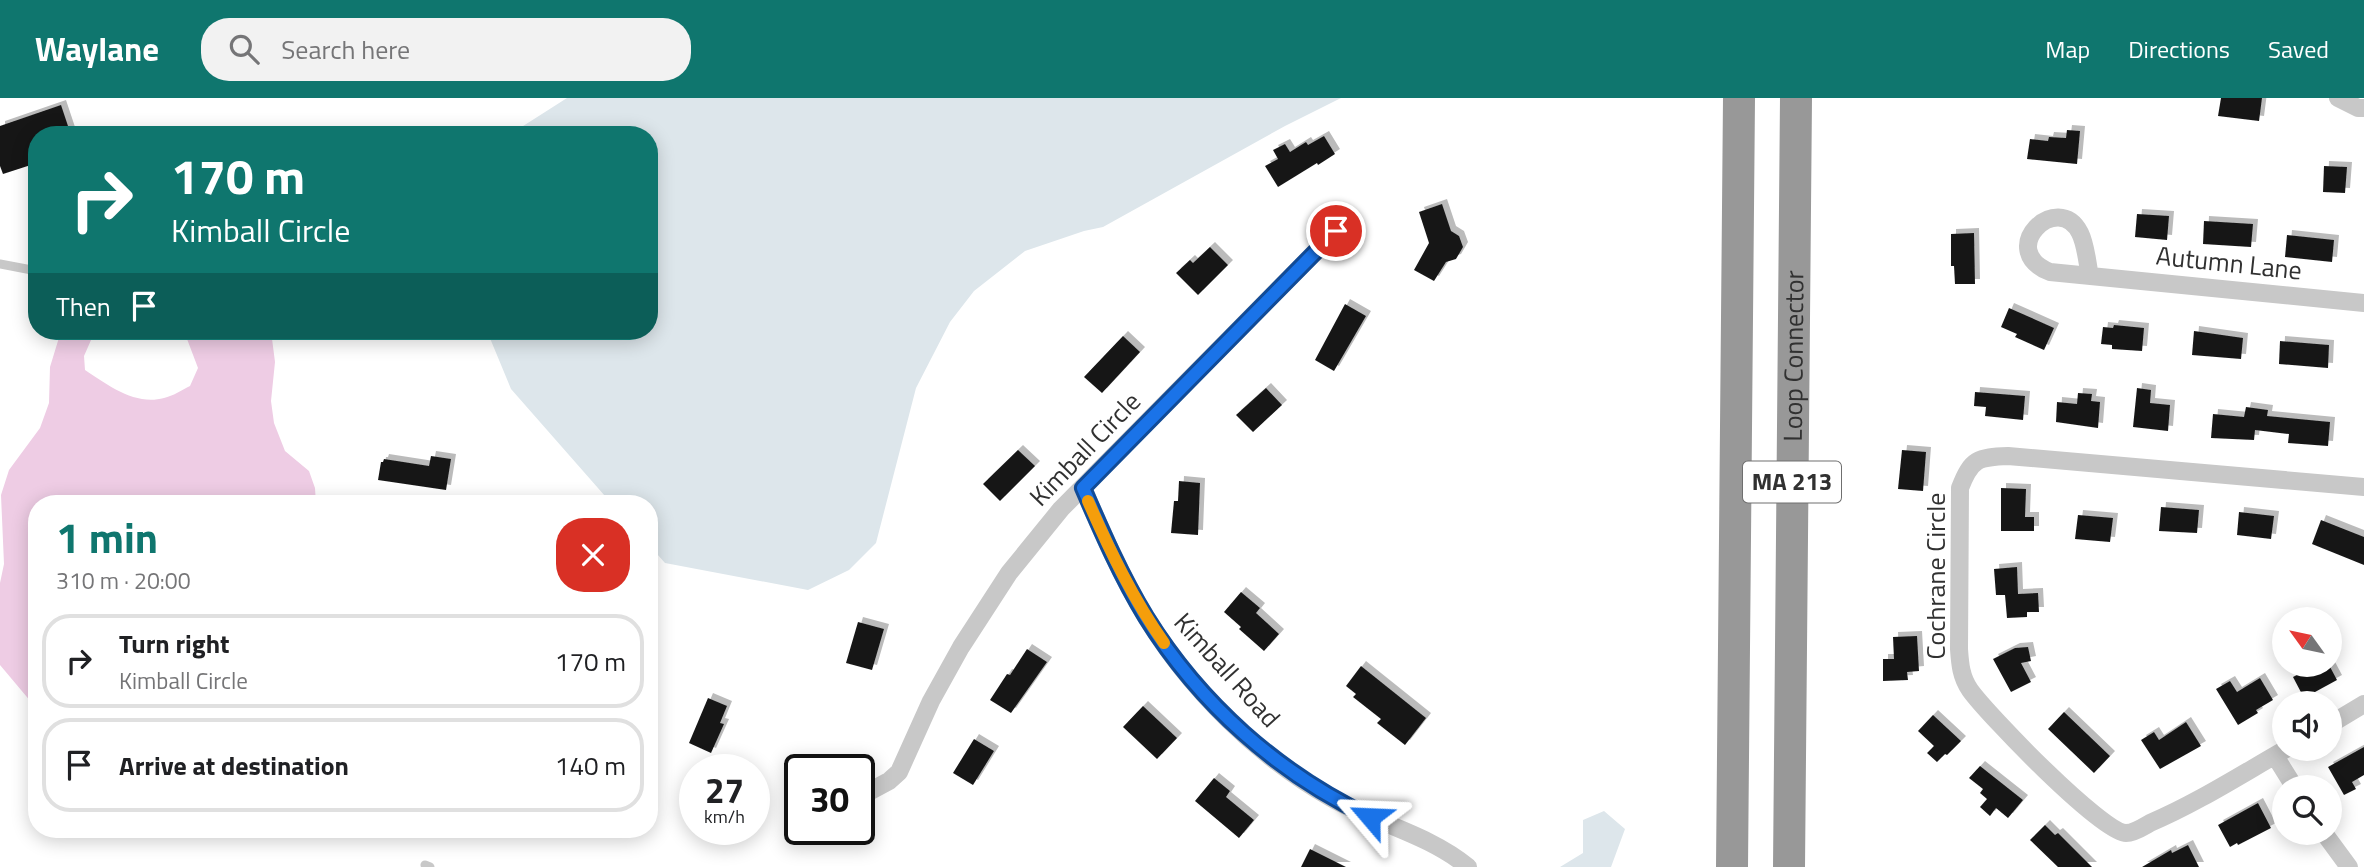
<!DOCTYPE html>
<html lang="en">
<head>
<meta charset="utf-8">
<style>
  body { margin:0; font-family:"Titillium Web",sans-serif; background:#f2f2f2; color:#202124; height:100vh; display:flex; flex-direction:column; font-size:26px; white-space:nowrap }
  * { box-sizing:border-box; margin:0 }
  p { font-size:23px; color:#757577 }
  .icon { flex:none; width:38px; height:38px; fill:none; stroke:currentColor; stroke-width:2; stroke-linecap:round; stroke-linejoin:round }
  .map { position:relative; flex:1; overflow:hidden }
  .sheet { position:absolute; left:28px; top:397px; width:630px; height:343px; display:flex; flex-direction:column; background:#fff; border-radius:28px; box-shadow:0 4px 18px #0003 }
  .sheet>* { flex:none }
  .banner { position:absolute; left:28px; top:28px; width:630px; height:214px; border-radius:28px; box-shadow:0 4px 18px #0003; background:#0f766e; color:#fff; overflow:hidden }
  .needle { width:46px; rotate:303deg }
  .fabs { position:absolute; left:2272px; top:509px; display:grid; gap:14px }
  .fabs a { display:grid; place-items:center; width:70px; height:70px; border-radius:50%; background:#fff; box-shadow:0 4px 18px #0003; font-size:35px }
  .speed { position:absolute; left:679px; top:656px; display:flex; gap:14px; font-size:35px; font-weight:700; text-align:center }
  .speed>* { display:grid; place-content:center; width:91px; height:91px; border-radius:50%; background:#fff; box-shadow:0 4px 18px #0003; line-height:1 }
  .speed small { font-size:18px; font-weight:400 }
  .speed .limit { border:4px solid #111; border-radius:10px; background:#fff; color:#111 }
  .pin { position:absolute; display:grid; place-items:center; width:60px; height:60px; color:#fff; margin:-30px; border:4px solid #fff; border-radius:50%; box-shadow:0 2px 7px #0007 }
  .me { position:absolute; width:77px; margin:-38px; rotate:296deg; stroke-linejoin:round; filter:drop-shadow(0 0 5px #0008) }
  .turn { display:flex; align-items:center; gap:24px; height:147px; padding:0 28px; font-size:32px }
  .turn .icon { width:91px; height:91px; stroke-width:2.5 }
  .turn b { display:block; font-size:49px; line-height:60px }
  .then { display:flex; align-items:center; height:66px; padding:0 28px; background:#0003; gap:14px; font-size:26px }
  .round { display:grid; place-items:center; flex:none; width:74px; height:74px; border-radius:28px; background:#f2f2f2 }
  .head { display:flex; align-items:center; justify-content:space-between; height:119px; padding:0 28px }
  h1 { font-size:42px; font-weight:700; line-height:52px; color:#0f766e }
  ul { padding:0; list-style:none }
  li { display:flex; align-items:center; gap:21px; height:94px; margin:0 14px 10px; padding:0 14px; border:4px solid #e0e0e0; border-radius:28px }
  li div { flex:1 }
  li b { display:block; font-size:26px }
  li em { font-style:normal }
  header { display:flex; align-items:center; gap:42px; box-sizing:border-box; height:98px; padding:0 35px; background:#0f766e; color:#fff }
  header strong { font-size:33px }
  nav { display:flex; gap:38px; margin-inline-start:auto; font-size:24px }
  .search { width:490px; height:63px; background:#f2f2f2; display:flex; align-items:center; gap:18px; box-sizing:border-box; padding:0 24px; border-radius:28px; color:#757577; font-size:26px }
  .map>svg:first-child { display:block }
</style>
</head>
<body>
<header>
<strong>Waylane</strong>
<div class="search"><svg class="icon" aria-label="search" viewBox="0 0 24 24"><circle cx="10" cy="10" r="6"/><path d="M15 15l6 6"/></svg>Search here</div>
<nav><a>Map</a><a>Directions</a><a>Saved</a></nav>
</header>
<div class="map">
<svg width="2364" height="769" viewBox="0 0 2364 769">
  <defs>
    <filter id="shadow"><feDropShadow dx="5" dy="-5" stdDeviation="0" flood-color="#0004"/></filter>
  </defs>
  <rect width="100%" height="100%" fill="#fff"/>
  <path fill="#dde6eb" d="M567 0H1341L1285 28 1103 129 1084 133 1025 153 974 193 950 224 916 290 876 445 849 472 808 492 665 465 649 447V406H612L511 291 487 233H649V37H509Z
    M1604 713 1625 731 1611 769H1560L1583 755V722Z"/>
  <path fill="#eecce4" d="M61 233H95L84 258 85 272C108 287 135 308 164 300 173 298 182 292 190 288L198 270 184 233H271L275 264 271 303 274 325 285 353 309 373 315 390 316 406H37V611L0 567V485L4 466 1 397 9 372 40 330 49 305 50 269Z"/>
  <path fill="#181818" filter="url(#shadow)" d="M2221 0H2262L2259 23 2218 18Z
    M61 7 71 37H37V65L3 76 0 68V28Z
    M2067 32 2080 33 2077 66 2027 61 2030 41 2048 43 2049 39 2066 40Z
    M1324 38 1335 56 1318 67 1317 65 1278 89 1265 68 1278 61 1273 52 1285 46 1290 54 1306 44 1308 47Z
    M2324 68 2347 69 2345 95 2323 94Z
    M1442 106 1451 133 1459 138 1463 149 1456 161 1446 164 1434 183 1414 172 1429 145 1419 114Z
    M2137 116 2169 118 2167 142 2135 139Z
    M2204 123 2253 126 2251 149 2203 146Z
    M1974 135 1975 186H1955L1954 168H1951V136Z
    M2287 137 2334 142 2332 164 2285 159Z
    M1210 149 1228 167 1198 197 1176 175 1190 162 1193 165Z
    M1345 206 1366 218 1334 273 1315 262Z
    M2009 210 2054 230 2044 252 2015 239 2017 236 2001 229Z
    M2114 227 2144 230 2142 253 2112 251V247L2101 246 2103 229 2113 230Z
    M2194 233 2243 240 2241 261 2192 257Z
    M1123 238 1140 254 1102 295 1084 279Z
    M2280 243 2329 247 2328 270 2279 266Z
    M1266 290 1282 307 1253 334 1236 317Z
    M2137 290 2151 292 2150 305 2170 307 2168 333 2133 329Z
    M1975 294 2025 298 2023 322 1985 318 1986 309 1974 308Z
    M2078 295 2092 296 2091 303 2100 304 2098 330 2056 324 2057 304 2077 306Z
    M2246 309 2268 312 2267 318 2330 324 2328 348 2288 345 2289 336 2255 332 2254 342 2211 340 2213 316 2244 319Z
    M1018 352 1035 368 1000 403 983 386Z
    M1902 352 1926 354 1923 393 1898 391Z
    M431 358 451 361 446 392 378 382 381 364H383L384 361 429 368Z
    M1179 383 1200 385 1198 437 1171 435 1174 403H1178Z
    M2001 390 2026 391 2025 419H2034V433H2001Z
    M2161 409 2199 412 2197 435 2159 433Z
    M2239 414 2274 418 2271 441 2237 437Z
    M2078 417 2113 420 2110 444 2075 441Z
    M2321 422 2364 439V467L2312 446Z
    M2017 469 2018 496 2038 495 2039 514H2027V519L2007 520 2005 497H1996L1994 471Z
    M1241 494 1260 510 1256 515 1279 536 1264 553 1239 531 1241 529 1224 514Z
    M858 524 884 531 872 572 846 565Z
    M1917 538 1919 573 1907 574 1908 582 1883 583V561H1894L1893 539Z
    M2028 549 2031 563 2021 565 2031 584 2011 594 1993 561 2015 550Z
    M1027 551 1047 564 1011 615 990 602 1007 576 1010 577Z
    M2316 567H2329L2337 582 2304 600 2293 579Z
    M1361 568 1426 620 1405 647 1377 625 1381 621 1353 599 1356 596 1346 588Z
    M2260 580 2273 602 2256 612 2258 615 2238 627 2216 591 2230 583 2237 594Z
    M708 600 727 608 720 625 724 626 711 655 689 645Z
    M1143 608 1177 640 1157 661 1123 629Z
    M2064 614 2110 658 2094 675 2048 631Z
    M1933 617 1961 643 1947 657 1945 656 1937 664 1927 655 1934 648 1918 633Z
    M2186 624 2201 648 2160 671 2141 642 2154 634 2159 642Z
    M974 641 994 653 973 687 953 675Z
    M2364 649V677L2352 684 2356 691 2344 697 2328 669Z
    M1980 668 2023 702 2008 720 1996 710 1990 718 1980 709 1987 701 1980 695 1983 691 1969 680Z
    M1214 680 1230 693 1226 699 1254 722 1239 740 1195 703Z
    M2258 705 2271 730 2238 747 2237 745 2230 749 2218 727Z
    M2045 727 2055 737 2058 735 2092 769H2058L2030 742Z
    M2188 747 2199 769H2142L2171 752 2172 755Z
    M1310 751 1346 769H1301Z"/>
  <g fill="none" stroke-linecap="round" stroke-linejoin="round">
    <path stroke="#c8c8c8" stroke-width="9" d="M0 166 37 173
      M425 767 430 769"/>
    <path stroke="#c8c8c8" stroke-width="18" d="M2338 0 2358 10H2364
      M2090 178C2087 164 2086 147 2080 135 2058 91 1995 152 2050 174L2364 205
      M1083 390C1102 434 1121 478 1146 519 1190 591 1257 658 1331 700 1375 725 1428 736 1468 769
      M2329 627 2364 606
      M2286 651C2242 676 2197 705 2150 725 2143 729 2134 735 2126 735 2102 735 1987 616 1970 592 1961 579 1960 566 1959 551L1960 390C1971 361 1978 359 2008 358L2364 389
      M2275 658 2295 690
      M861 698 889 683 899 674 931 603 961 549 1009 475 1061 411 1336 133
      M2324 735 2349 769"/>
    <g stroke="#989898" stroke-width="32">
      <path d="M1732 769 1739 0"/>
      <path id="s1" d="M1789 769 1796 0"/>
    </g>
  </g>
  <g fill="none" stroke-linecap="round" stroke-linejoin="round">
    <defs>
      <path id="route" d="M1336 133 1083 390C1102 434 1121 478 1146 519 1200 606 1278 675 1370 719"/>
    </defs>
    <use href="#route" stroke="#114b97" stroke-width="18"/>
    <use href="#route" stroke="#1a73e8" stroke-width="12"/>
    <path stroke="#f59e0b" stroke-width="12" d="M1088 403C1110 453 1133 501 1164 545"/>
  </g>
  <g text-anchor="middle" stroke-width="7" stroke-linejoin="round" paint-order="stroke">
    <rect fill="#fff" stroke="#6f6f6f" stroke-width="2" x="1743" y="363.5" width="98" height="41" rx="5"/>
    <g font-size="24" font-weight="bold" fill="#313131">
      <text x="1792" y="392">MA 213</text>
    </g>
    <g font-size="26" fill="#313131" stroke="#fff">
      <text transform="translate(2229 165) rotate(6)" y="9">Autumn Lane</text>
      <text dy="9" stroke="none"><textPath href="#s1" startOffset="511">Loop Connector</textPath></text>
      <text transform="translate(1085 351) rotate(-46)" y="9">Kimball Circle</text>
      <text transform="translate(1936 478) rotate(-90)" y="9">Cochrane Circle</text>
      <text transform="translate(1227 572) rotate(48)" y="9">Kimball Road</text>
    </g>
  </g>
</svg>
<div class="fabs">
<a><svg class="needle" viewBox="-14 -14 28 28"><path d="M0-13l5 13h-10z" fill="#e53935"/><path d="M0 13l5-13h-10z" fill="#757577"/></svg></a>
<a><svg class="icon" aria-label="sound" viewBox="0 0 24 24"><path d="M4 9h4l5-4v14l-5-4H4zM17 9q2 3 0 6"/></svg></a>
<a><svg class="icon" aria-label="search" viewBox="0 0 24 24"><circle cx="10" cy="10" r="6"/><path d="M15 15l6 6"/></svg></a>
</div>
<div class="speed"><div>27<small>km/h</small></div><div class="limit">30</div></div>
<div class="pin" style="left:1336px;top:133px;background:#d93025"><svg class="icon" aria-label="arrive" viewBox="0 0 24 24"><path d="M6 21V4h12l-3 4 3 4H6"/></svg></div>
<svg class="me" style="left:1370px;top:719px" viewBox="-20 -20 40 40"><path d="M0-17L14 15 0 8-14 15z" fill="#1a73e8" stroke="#fff" stroke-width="4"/></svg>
<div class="banner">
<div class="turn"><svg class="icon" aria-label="right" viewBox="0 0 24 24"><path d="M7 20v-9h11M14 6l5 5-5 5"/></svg><div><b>170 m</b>Kimball Circle</div></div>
<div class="then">Then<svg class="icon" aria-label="arrive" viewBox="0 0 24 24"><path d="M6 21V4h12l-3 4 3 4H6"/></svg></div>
</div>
<section class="sheet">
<div class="head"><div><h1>1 min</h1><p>310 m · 20:00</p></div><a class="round" style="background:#d93025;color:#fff"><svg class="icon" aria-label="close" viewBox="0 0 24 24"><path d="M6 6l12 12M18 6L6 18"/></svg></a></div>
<ul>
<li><svg class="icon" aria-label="right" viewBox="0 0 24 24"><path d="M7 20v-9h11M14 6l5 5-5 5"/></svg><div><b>Turn right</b><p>Kimball Circle</p></div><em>170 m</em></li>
<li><svg class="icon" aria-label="arrive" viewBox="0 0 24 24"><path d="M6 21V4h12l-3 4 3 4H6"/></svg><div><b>Arrive at destination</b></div><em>140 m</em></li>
</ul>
</section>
</div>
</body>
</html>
